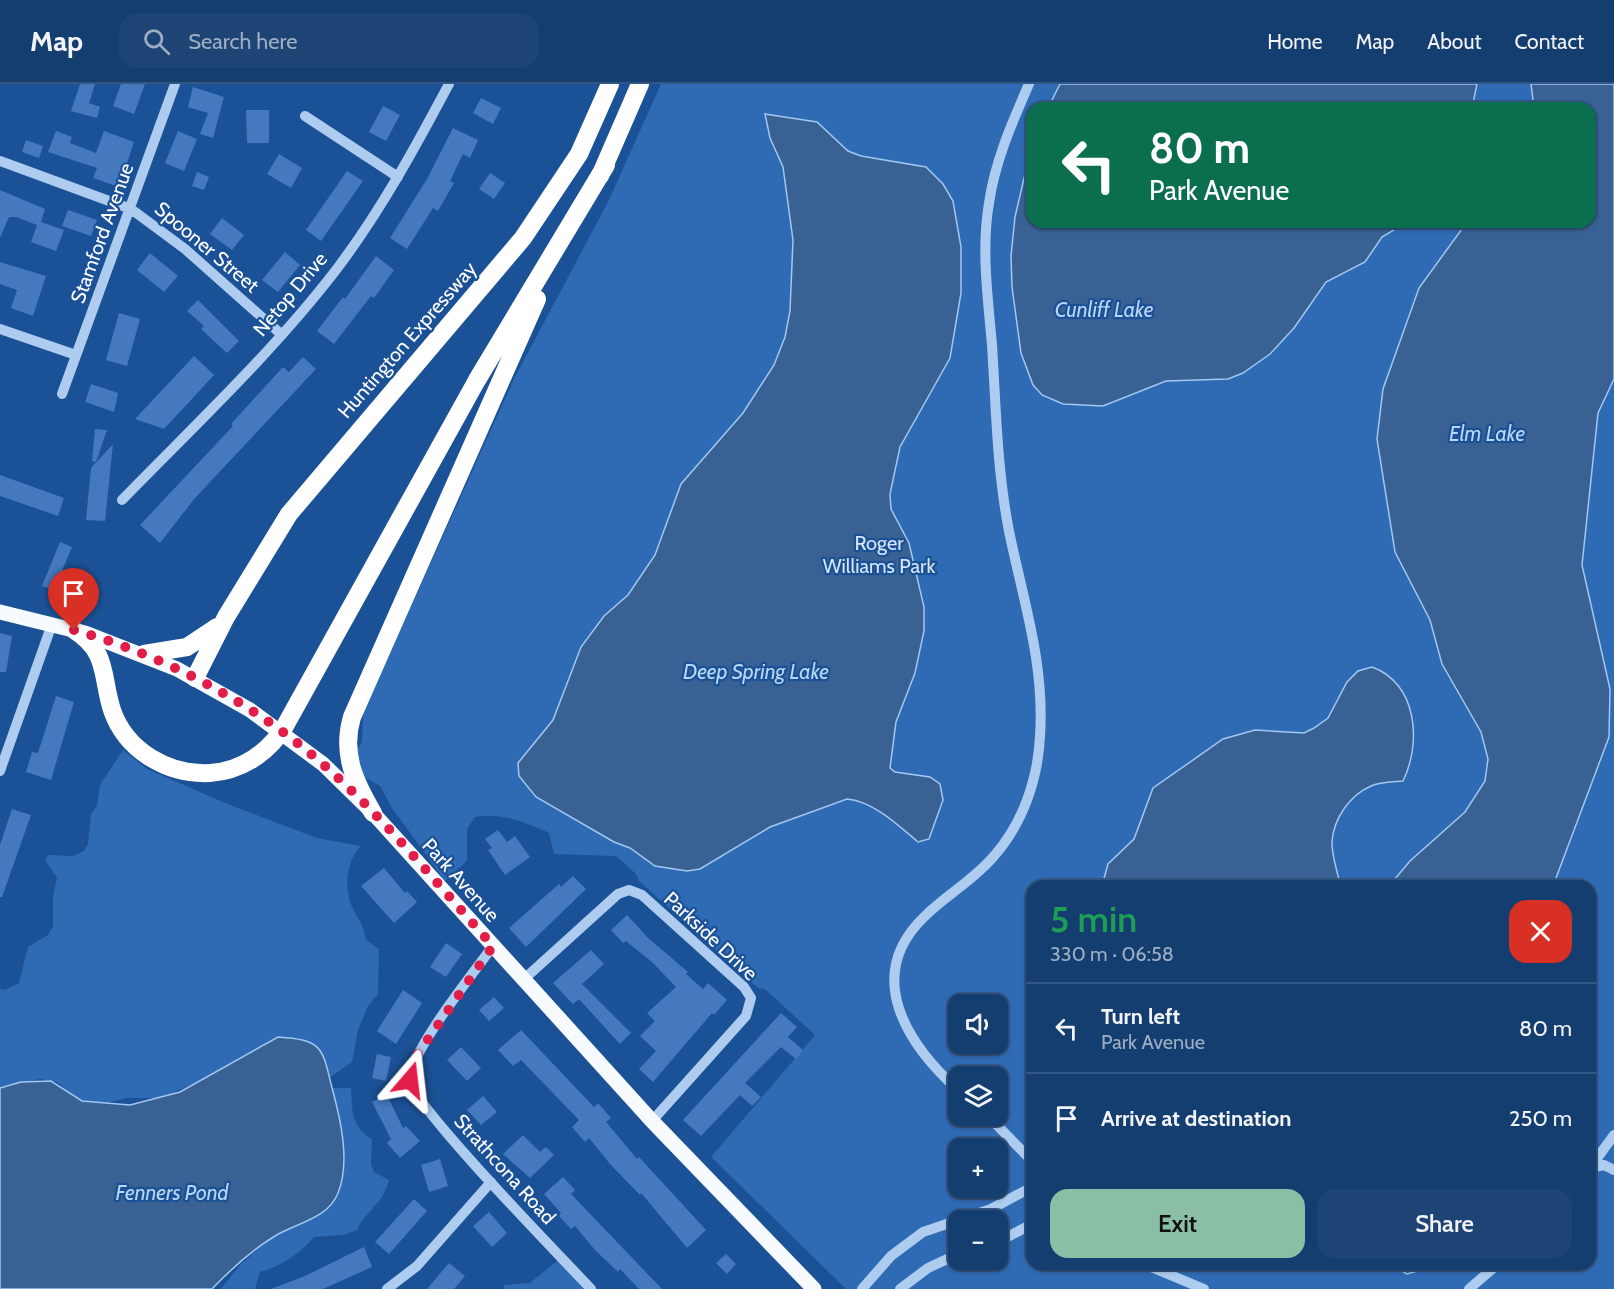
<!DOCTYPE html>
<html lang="en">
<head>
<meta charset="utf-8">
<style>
  body { margin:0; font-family:Cabin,sans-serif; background:#1d4475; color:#f1f3f6; height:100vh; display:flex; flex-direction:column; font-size:22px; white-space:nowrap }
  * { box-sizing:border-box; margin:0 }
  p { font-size:20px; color:#9daec3 }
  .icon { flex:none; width:33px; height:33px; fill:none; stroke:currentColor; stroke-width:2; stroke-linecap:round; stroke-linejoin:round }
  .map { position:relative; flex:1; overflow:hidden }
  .side { position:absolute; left:1026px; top:796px; width:570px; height:390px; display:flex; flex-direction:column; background:#143d70; border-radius:18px; box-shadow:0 2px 4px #0004,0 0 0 2px #335683 }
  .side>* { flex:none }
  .guide { position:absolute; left:1026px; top:18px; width:570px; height:126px; border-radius:18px; box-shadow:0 2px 4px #0004,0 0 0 2px #335683; background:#0b6e4f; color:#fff; overflow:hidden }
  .buttons { position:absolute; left:948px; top:910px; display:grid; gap:12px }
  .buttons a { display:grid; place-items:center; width:60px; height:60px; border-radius:12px; background:#143d70; box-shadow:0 2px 4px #0004,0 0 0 2px #335683; font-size:30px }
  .pin { position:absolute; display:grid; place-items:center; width:51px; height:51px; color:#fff; margin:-62px -26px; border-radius:50% 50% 50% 0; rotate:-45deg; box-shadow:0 0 6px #0007 }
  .pin .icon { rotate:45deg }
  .me { position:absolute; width:66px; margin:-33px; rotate:17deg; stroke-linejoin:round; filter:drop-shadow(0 0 4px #0008) }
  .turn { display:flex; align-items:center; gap:21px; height:126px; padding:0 24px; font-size:27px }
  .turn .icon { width:78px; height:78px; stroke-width:2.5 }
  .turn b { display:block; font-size:42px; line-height:51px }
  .round { display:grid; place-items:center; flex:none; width:63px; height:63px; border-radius:18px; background:#1d4475 }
  .headline { display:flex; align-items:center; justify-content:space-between; height:102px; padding:0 24px }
  h1 { font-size:36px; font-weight:600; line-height:45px; color:#1e9e55 }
  .primary-button { display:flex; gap:12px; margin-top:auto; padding:12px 24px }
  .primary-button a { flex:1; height:69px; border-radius:18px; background:#8abfa5; color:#111; font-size:24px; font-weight:600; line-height:69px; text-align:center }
  .primary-button a+a { background:#1d4475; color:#f1f3f6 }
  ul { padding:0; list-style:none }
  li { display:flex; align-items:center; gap:18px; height:90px; padding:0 24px; border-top:2px solid #335683 }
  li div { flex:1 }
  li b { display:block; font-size:22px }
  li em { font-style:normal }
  header { display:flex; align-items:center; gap:36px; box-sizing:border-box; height:84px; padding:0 30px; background:#143d70; border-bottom:2px solid #335683 }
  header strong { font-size:28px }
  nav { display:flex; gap:33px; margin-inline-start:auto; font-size:21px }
  .search { width:420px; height:54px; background:#1d4475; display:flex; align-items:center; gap:15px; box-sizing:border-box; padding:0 21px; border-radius:18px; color:#9daec3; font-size:22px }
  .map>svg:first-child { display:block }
</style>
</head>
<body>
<header>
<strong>Map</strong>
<div class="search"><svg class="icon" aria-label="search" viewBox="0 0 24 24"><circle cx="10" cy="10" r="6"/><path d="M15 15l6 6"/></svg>Search here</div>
<nav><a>Home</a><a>Map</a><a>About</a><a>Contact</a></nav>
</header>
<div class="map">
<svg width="1614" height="1205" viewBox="0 0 1614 1205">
  <rect width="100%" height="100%" fill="#1b5196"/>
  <path fill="#2f6ab4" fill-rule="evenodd" d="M661 0H1614V1205H846L711 1073 815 951 765 905 758 904 639 797 636 790 616 772 554 770 549 749C524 738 502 728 475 733L467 745V777L445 797 392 724 380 702 364 693 356 667 362 658 363 629 514 295 608 118ZM1032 24H1590V138H1032ZM1032 802H1590V1180H1032ZM958 921H998V960H958ZM958 993H998V1032H958ZM958 1065H998V1104H958ZM958 1137H998V1176H958Z
    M123 666 147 685 230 721 317 754 361 762C346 777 343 805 353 825 360 839 363 838 366 856L379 865 378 910 368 922 358 946 352 978 326 996 199 998 160 1014H127L100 1021 77 1015 57 998 40 995 0 1005V905L5 906 19 899 28 863 48 851 53 842V813L57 794 45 776 48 771 73 772 84 767 88 760 91 730 97 722 100 701Z
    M326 1004H351C352 1026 351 1042 372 1055L371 1080 374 1088 389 1096C382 1122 368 1124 357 1146L343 1151 314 1153C300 1170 281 1182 260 1188L255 1205H221L239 1182 292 1135Z
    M562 1173 591 1205H504V1201L530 1199Z"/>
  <path fill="#3a6193" stroke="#a1c7f2" stroke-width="1.5" d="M1060 0H1477L1472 24H1048Z
    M1531 0H1614V295L1598 329 1582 481 1610 605 1609 653 1553 802H1389L1410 777 1465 728 1485 697 1488 675 1481 648 1442 580 1430 536 1395 468 1377 355 1383 305 1419 204 1467 138H1590V24H1534Z
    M765 30 817 38 848 67 861 72 926 83 943 100 953 117 961 163V209L950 274 900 363 890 410 891 425 909 459 924 523V547L915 589 896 638 890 684 895 688 930 693 940 700 943 716 929 755 918 758C899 742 873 717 847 715L770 743 700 785 687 787 655 782 630 764 614 758 536 713 519 692 518 679 553 636 581 563 604 532 628 511 655 471 681 400 743 329 774 281 785 253 790 227 793 156 783 83 770 54Z
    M1032 60V138H1407L1382 153 1365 178 1326 198 1294 244 1270 270 1243 289 1228 295 1166 297 1103 322 1063 320 1042 311 1033 301 1021 269 1012 203 1011 172 1015 133Z
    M1372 583C1417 599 1422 658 1403 697 1393 698 1380 698 1371 702 1350 711 1334 734 1332 757 1331 770 1338 788 1340 802H1102L1108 780 1134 755 1153 704 1223 655 1255 646 1304 649 1314 644 1328 634 1347 598 1358 587Z
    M278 953C319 956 322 960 331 1000 340 1033 351 1077 338 1109 328 1135 296 1139 275 1152 252 1166 231 1185 212 1205H0V1004L21 998 51 997 82 1017 130 1021 180 1008Z
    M1391 1181H1439L1407 1190Z"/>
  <path fill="#4479bd" d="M80 0H95L89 19 100 23 97 34 71 27Z
    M121 0H145L134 30 113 22Z
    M193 3 224 13 213 54 200 50 208 29 188 23Z
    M481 14 501 24 493 40 473 29Z
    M383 22 400 31 386 57 369 48Z
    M246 26H269V59H247Z
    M453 44 478 56 470 74 463 70 450 97 454 99 438 127 433 124 407 165 390 154 427 95Z
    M56 47 72 53 70 59 96 69 104 47 134 58 119 103 93 94 97 84 48 68Z
    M178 47 197 55 184 87 165 79Z
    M26 56 43 62 39 74 22 68Z
    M279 70 302 84 291 104 267 90Z
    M347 87 363 97 321 157 306 146Z
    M197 88 209 93 204 106 192 102Z
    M490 89 505 99 494 115 479 105Z
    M0 106 45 125 41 138 64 146 56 167 31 158 37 141 16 133H9L0 154Z
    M68 126 97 136 91 152 62 142Z
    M222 134 244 151 232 166 210 150Z
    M285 168 300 181 278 208 262 196Z
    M150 169 178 192 164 208 137 186Z
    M376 172 394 186 374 214 371 212 334 260 317 247 343 213 345 215Z
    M0 178 46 192 33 232 11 224 17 206 0 200Z
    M198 216 239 257 227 269 201 245 204 242 187 227Z
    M119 229 140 235 127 282 106 276Z
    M194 272 214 291 164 345 135 335Z
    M303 273 316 285 195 414 160 459 140 441 233 342 231 340 283 283 289 288Z
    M91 300 118 309 114 328 85 318Z
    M95 345 107 346 96 378 92 377Z
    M113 360 105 437 86 436 91 384Z
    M0 391 64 414 58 432 0 412Z
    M60 458 72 463 59 494 64 495 61 508 42 502Z
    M0 549 12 552 6 588H0Z
    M56 612 74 618 51 696 26 688 32 668 38 669Z
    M12 725 31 731 2 813H0V761Z
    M498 746 507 758 515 752 530 773 505 791 488 766 492 764 485 755Z
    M384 784 405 809 407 807 417 818 394 839 361 802Z
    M573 792 586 805 526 863 509 844 559 800 561 803Z
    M627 831 648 854 688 888 686 890 703 905 708 899 727 916 714 931 712 929 653 998 639 985 656 967 640 952 655 937 647 929 676 903 652 878 626 857 623 859 611 846Z
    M446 859 462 870 446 893 430 883Z
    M591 866 604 880 582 900 631 949 620 960 579 915 573 920 553 899Z
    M403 906 422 919 396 960 377 947Z
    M494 913 504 924 489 937 479 926Z
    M781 929 797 943 788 953 803 966 796 975 781 963 745 999 761 1013 752 1022 740 1011 701 1052 683 1036Z
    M521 946 594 1023 598 1019 611 1034 606 1038 637 1075 639 1073 706 1146 687 1164 641 1109 640 1111 610 1080 589 1054 585 1058 572 1043 579 1036 521 976 513 982 498 966Z
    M461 963 481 984 467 997 447 976Z
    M377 970 391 973 386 997 372 994Z
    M387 1011 403 1044 406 1042 420 1057 400 1074 387 1059 391 1055 372 1018Z
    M483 1012 497 1028 481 1041 467 1026Z
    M523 1051 540 1068 546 1063 554 1071 530 1094 503 1070Z
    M440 1075 448 1102 429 1108 421 1081Z
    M563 1093 575 1106 571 1110 662 1205H639L620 1185 618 1188 595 1166 575 1142 571 1145 559 1132 561 1129 544 1110Z
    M414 1115 427 1127 389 1170 375 1158Z
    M489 1128 507 1149 492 1163 473 1142Z
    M364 1163 372 1183 323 1205H271L305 1192Z
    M726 1170 736 1180 727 1190 716 1179Z
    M449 1179 465 1192 454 1205H427Z"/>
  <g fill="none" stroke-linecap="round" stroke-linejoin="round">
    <path stroke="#aeccf0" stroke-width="10" d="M305 32 398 93
      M0 77 131 125 185 165 282 251
      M0 245 76 271
      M62 310 175 0
      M122 416C195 341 272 269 336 186 380 128 415 64 449 0
      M0 687 52 540
      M493 862C475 887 408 970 410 996 411 1020 565 1177 591 1205
      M523 896 618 810 629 806 642 811 744 903 751 914 746 932 652 1037
      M958 1006C907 960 863 892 924 833 946 811 974 796 994 772 1023 739 1038 695 1040 652 1045 580 1023 516 1009 447 997 386 996 323 992 261 988 214 981 166 989 119 995 77 1012 39 1029 0
      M988 1032 1032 1077
      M1590 1084 1614 1051
      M1590 1084 1604 1081 1614 1086
      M998 1158 1032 1140
      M1144 1180 1204 1205
      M387 1205 417 1182 491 1098
      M862 1205 891 1172 923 1148 991 1125 1032 1103
      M900 1205 928 1184 958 1170
      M1469 1205 1498 1180"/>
    <path stroke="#f7faff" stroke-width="15" d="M0 528 85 549 177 585 250 626 323 680 373 729 652 1037 814 1205"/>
    <path stroke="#fff" stroke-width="18" d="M600 92 640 0
      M74 546C109 568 101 592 112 626 126 667 168 691 210 689 242 687 269 668 285 642L477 296 606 81
      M144 570 187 563 217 543
      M195 594 226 533 289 430 523 154 579 70 610 0
      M373 729C355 698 341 670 352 633L537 215"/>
  </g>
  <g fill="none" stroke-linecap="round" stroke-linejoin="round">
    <path stroke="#e11d48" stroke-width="10" stroke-dasharray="0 18" d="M74 546C165 572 254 619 325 682 386 736 438 801 493 862L415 974 410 996"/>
  </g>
  <g text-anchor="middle" stroke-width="4.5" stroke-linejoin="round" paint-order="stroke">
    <g font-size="20" fill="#fff" stroke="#1b5196">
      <text transform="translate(102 149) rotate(-70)" y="7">Stamford Avenue</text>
      <text transform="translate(207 163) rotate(40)" y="7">Spooner Street</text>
      <text transform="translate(290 210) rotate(-50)" y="7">Netop Drive</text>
      <text transform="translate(407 256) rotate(-49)" y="7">Huntington Expressway</text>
      <text transform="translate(461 796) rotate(48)" y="7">Park Avenue</text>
      <text transform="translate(711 852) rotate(43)" y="7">Parkside Drive</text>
      <text transform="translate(505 1085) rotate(48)" y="7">Strathcona Road</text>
    </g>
    <g font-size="20" fill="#d5e6fb" stroke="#1b5196">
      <text x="879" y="466">Roger<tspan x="879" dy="23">Williams Park</tspan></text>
    </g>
    <g font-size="21" font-style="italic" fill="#bad6f7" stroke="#1b5196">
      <text x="1104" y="233">Cunliff Lake</text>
      <text x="1487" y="357">Elm Lake</text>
      <text x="756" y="595">Deep Spring Lake</text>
      <text x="172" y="1116">Fenners Pond</text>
    </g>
  </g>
</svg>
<div class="buttons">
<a><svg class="icon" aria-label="sound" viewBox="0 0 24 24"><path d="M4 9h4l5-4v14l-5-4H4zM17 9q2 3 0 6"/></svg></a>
<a><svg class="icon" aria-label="layers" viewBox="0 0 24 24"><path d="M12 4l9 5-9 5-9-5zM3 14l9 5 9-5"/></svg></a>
<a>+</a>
<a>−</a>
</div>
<div class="pin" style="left:74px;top:546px;background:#d93025"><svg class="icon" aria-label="arrive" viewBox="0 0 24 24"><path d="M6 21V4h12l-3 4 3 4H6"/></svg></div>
<svg class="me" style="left:410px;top:996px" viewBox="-20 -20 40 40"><path d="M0-17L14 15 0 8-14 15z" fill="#e11d48" stroke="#fff" stroke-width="4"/></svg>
<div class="guide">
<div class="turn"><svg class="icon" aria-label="left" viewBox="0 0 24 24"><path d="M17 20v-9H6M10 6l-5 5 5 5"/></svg><div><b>80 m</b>Park Avenue</div></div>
</div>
<section class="side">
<div class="headline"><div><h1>5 min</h1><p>330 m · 06:58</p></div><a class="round" style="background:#d93025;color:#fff"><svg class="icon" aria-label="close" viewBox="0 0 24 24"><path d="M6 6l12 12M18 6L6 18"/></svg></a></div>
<ul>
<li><svg class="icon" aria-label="left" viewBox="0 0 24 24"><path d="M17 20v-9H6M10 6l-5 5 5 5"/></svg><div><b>Turn left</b><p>Park Avenue</p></div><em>80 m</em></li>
<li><svg class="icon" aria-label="arrive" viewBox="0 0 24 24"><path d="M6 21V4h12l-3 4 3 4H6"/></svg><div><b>Arrive at destination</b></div><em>250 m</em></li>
</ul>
<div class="primary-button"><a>Exit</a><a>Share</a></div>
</section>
</div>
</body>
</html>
